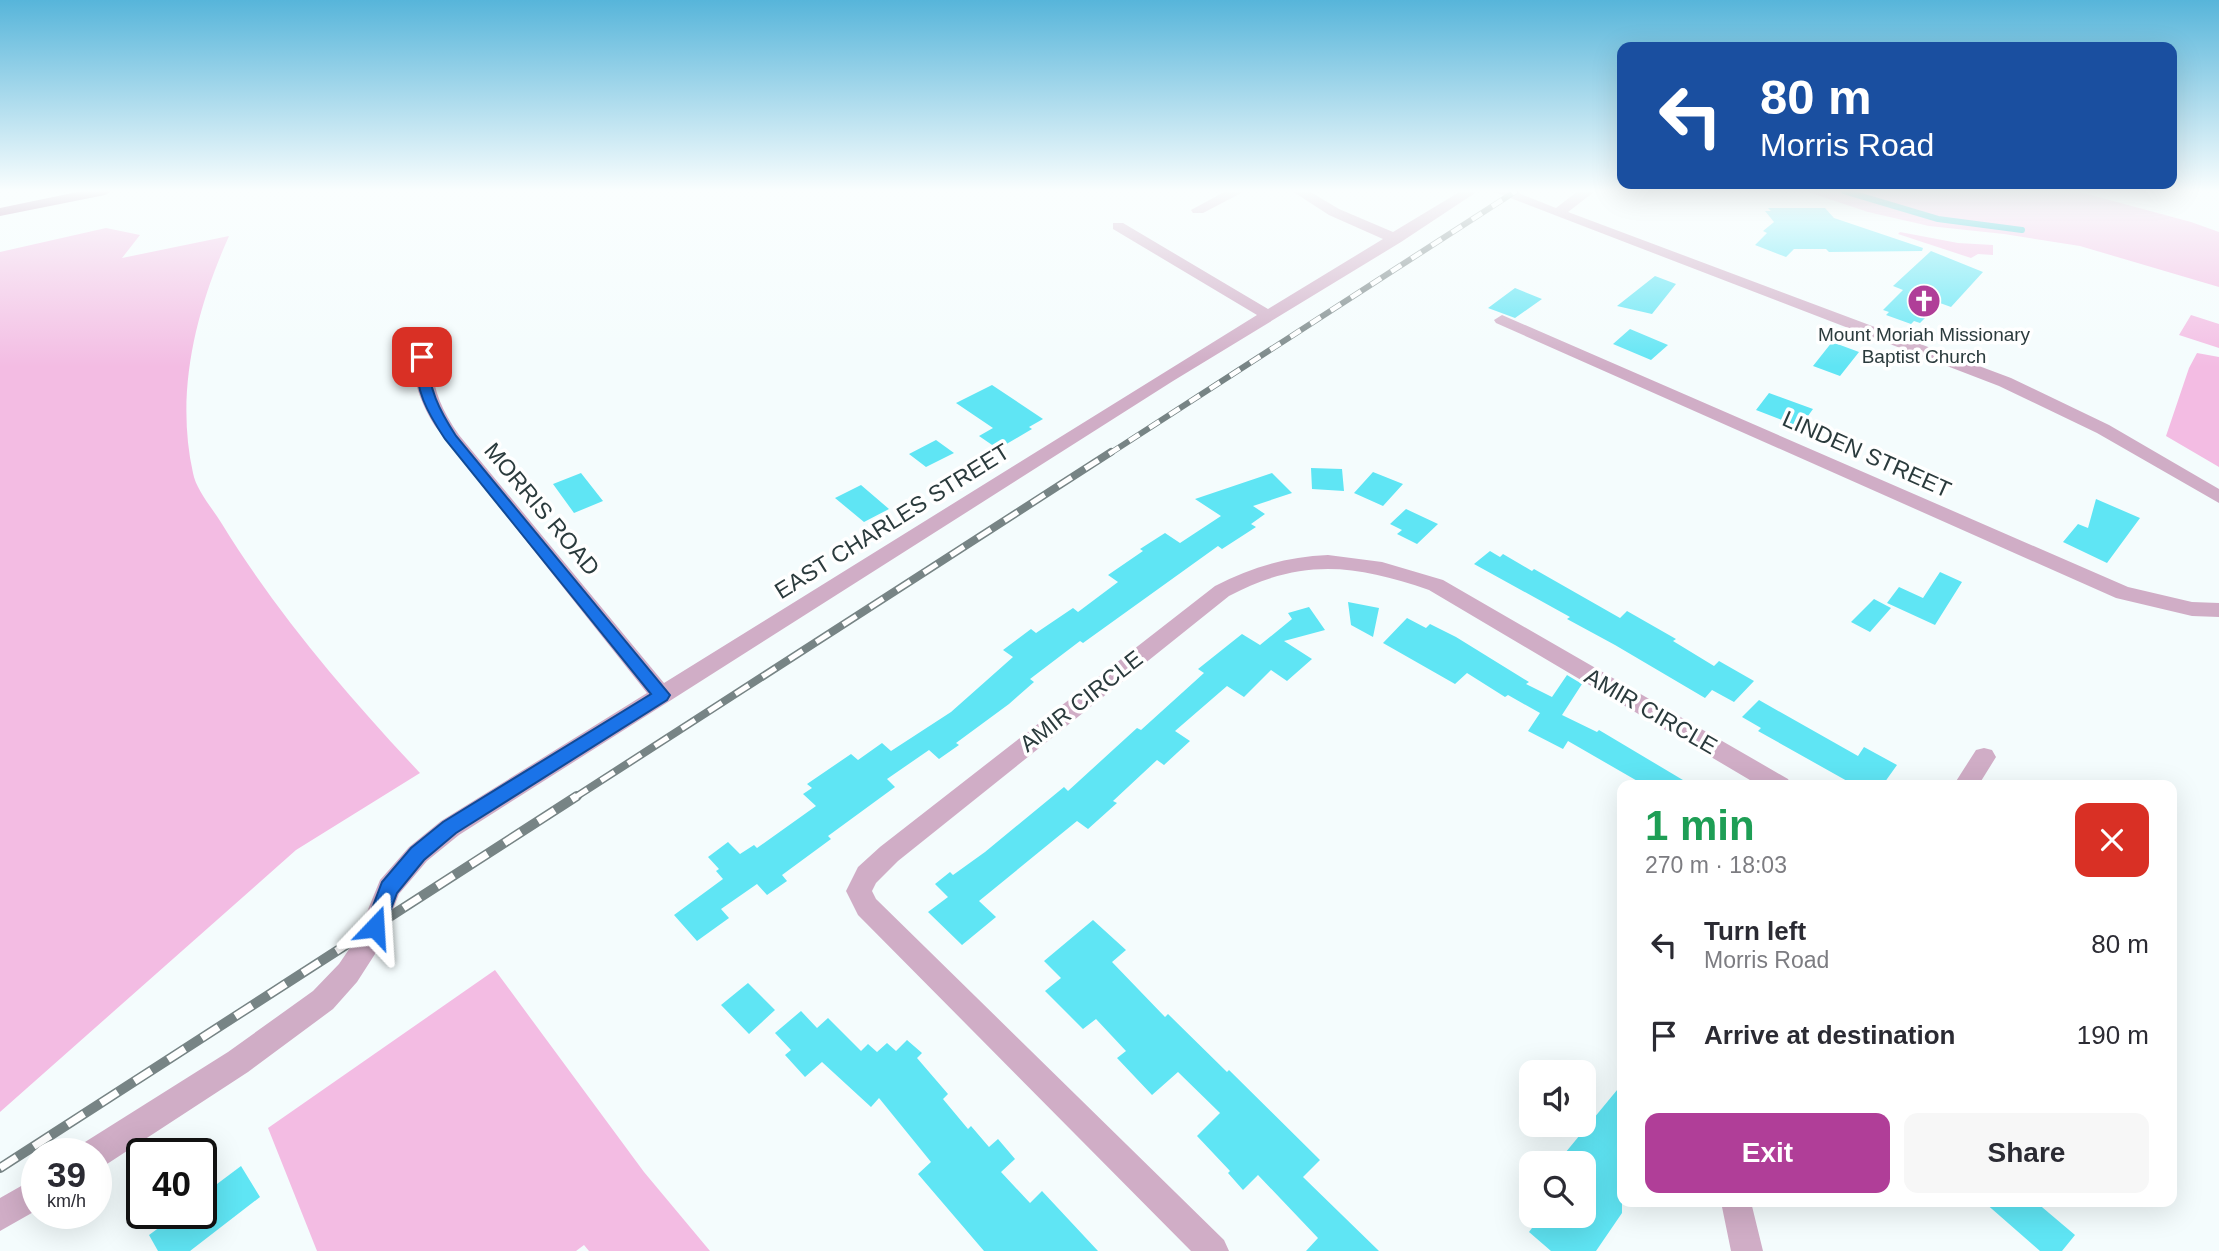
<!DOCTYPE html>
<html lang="en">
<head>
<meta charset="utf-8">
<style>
  body { margin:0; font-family:Helvetica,sans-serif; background:#f7f7f7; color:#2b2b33; height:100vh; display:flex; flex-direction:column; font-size:26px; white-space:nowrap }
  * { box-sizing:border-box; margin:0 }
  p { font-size:23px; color:#7c7c81 }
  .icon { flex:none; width:38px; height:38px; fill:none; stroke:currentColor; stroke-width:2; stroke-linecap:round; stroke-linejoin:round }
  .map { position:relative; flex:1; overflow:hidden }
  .side { position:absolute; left:1617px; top:780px; width:560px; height:427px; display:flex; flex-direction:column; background:#fff; border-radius:14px; box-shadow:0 7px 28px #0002 }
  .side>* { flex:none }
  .banner { position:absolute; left:1617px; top:42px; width:560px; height:147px; border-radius:14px; box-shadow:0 7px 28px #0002; background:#1a4fa0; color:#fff; overflow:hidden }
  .tools { position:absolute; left:1519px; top:1060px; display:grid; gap:14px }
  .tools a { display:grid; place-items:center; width:77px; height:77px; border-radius:14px; background:#fff; box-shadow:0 7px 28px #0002; font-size:35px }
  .speed { position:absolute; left:21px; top:1138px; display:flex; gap:14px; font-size:35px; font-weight:700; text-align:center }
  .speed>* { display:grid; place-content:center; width:91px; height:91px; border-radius:50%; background:#fff; box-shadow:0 7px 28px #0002; line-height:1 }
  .speed small { font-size:18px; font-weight:400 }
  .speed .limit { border:4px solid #111; border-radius:10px; background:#fff; color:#111 }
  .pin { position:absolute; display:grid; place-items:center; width:60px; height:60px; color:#fff; margin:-30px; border-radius:14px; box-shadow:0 4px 10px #0006 }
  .me { position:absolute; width:77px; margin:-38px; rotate:20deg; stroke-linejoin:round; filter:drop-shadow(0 0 5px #0008) }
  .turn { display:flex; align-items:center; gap:24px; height:147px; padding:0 28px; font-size:32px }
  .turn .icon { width:91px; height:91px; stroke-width:2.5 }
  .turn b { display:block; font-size:49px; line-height:60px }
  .round { display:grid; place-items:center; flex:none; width:74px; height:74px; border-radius:14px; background:#f7f7f7 }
  .head { display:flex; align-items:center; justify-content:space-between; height:119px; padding:0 28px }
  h1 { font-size:42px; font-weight:800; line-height:52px; color:#1e9e55 }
  .button { display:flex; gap:14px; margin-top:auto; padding:14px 28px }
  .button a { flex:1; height:80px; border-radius:14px; background:#b03e98; color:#fff; font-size:28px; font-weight:800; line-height:80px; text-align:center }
  .button a+a { background:#f7f7f7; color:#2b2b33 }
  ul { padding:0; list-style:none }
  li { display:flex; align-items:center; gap:21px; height:91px; padding:0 28px }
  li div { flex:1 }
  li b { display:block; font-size:26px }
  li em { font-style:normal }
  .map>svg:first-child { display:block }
</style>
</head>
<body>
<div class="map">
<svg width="2219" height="1251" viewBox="0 0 2219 1251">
  <rect width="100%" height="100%" fill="#f4fcfd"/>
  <path fill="#f3bce3" d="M1805 191H2076L2191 222 2219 232V287L2080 246 2004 234 1929 226 1868 212Z
    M106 228 140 235 122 258 229 236C196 310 175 392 193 473 196 490 213 509 222 524 278 615 347 695 420 773L296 850 0 1112V252Z
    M1900 232 1958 243 1993 245V255L1978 254 1971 258 1898 234Z
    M2191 315 2219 324V348L2179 335Z
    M2197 353 2219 357V467L2166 436 2189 368Z
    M495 970 644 1172 710 1251H589L584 1245 576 1251H317L268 1128Z"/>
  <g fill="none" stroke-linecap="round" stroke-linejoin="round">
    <path stroke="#1db7c6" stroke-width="6" d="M1844 191 1938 219 2022 230"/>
  </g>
  <path fill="#5fe5f4" d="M1768 208H1825L1834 218 1923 248 1922 251 1829 252 1826 249H1794L1786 257 1755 245 1767 233 1763 231 1774 222 1765 211H1771Z
    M1931 251 1983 272 1951 307 1940 303 1920 323 1914 321 1911 324 1886 315 1889 312 1883 310 1903 290 1893 286Z
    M1655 276 1676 284 1652 314 1617 306Z
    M1515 288 1542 299 1515 318 1488 308Z
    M1630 329 1668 345 1651 360 1613 344Z
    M1832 342 1859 352 1840 376 1813 366Z
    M992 385 1043 419 1029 427 1032 429 998 449 979 436 993 428 956 403Z
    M1769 393 1813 409 1800 427 1756 410Z
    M936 440 954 453 926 467 909 454Z
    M1311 468 1342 469 1344 491 1312 489Z
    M1373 472 1403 484 1383 506 1354 493Z
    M581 473 603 501 574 513 553 484Z
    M1272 473 1292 493 1253 506 1265 514 1251 524 1256 527 1222 549 1218 546 1083 643 1080 641 1030 679 1034 682 1009 704 956 743 959 745 939 759 929 750 887 779 895 787 828 836 831 839 782 875 787 881 767 895 757 884 721 909 729 918 697 941 674 915 723 879 716 871 719 869 708 857 728 842 740 854 754 845 757 848 816 806 803 794 812 788 807 784 851 754 858 760 882 743 891 751 951 712 1013 657 1003 650 1031 629 1036 633 1073 608 1078 612 1118 582 1108 575 1143 551 1140 549 1165 533 1180 543 1221 516 1195 499Z
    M861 485 889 509 864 522 835 498Z
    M2096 499 2140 518 2107 563 2063 542 2078 524 2088 528Z
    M1406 509 1438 524 1417 544 1397 534 1402 530 1390 524Z
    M1490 551 1500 557 1503 554 1532 571 1534 569 1620 618 1627 611 1676 639 1673 641 1714 666 1719 661 1754 681 1734 702 1712 690 1705 698 1615 645 1567 619 1570 617 1474 564Z
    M1940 572 1962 582 1935 625 1887 603 1899 587 1923 598Z
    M1874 599 1891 608 1870 632 1851 622Z
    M1348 602 1379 608 1373 637 1351 625Z
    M1309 607 1325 630 1284 641 1312 659 1287 681 1271 670 1244 697 1227 686 1175 731 1190 741 1164 765 1157 760 1113 801 1117 803 1088 829 1077 821 979 901 996 917 962 945 928 912 948 897 935 884 950 872 953 875 985 852 1064 787 1068 791 1137 728 1141 730 1204 673 1198 669 1242 634 1260 645 1292 619 1288 613Z
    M1407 618 1426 628 1430 624 1456 637 1529 682 1526 684 1552 697 1567 675 1582 684 1562 715 1597 732 1599 730 1693 786H1646L1568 741 1563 749 1528 731 1540 713 1508 695 1505 697 1467 673 1455 684 1383 643Z
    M1759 700 1858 756 1864 747 1897 765 1882 786H1856L1758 731 1761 728 1742 717Z
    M1093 920 1126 950 1112 962 1165 1017 1168 1014 1227 1072 1229 1070 1320 1160 1303 1177 1379 1251H1306L1318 1238 1258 1175 1243 1190 1228 1173 1230 1171 1197 1136 1220 1113 1178 1072 1152 1095 1117 1058 1126 1051 1096 1019 1083 1029 1045 991 1061 978 1044 961Z
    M748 983 775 1010 749 1034 721 1005Z
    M801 1011 817 1028 828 1018 861 1051 868 1044 877 1052 887 1043 896 1051 907 1040 922 1053 917 1058 948 1094 943 1099 968 1129 971 1126 989 1147 998 1139 1015 1159 1001 1172 1030 1203 1042 1191 1098 1251H984L918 1174 931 1162 879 1098 871 1107 822 1062 805 1077 785 1055 791 1050 775 1033Z
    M1622 1084V1213L1596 1251H1551L1529 1232 1541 1216H1584V1164H1556Z
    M241 1166 260 1197 190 1251H158L149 1235 179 1213H201V1196Z
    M1984 1202H2036L2075 1235 2062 1251H2040Z"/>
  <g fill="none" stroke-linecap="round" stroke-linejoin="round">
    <path fill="#d0adc6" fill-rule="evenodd" d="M1226 191H1245L1203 213H1193L1191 210Z
      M1292 191H1309L1339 209 1393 232 1461 191H1478L1401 242 1173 381 459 835 427 861 399 894 375 954 357 982 333 1009 248 1072 107 1164 96 1168V1153H81L85 1142 228 1052 313 991 339 964 356 939 380 880 409 847 441 821 647 693 435 426C418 399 405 365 422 335H434L436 338C427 377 437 403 459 435L664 683 1257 315 1113 229V223H1123L1268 309 1383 239 1329 215Z
      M1492 191H1513L1556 208 1578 191H1595L1568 212 2011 378 2109 425 2219 489V503L2097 433 1999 386Z
      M1502 315 2128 587 2192 602 2219 603V617L2192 616 2116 598 1496 323 1494 320Z
      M1328 555 1382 562 1443 580 1788 779 1792 786H1760L1429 590C1354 564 1301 558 1229 596L898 861 876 883 872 891 876 899 1224 1240 1229 1251H1191L858 915 846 891 858 867 880 847 1215 586C1252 567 1286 557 1328 555Z
      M1984 748 1992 750 1996 757 1978 786H1953L1976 750Z
      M37 1177V1210L0 1231V1198Z
      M1721 1202H1751L1763 1251H1731Z"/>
    <path fill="#a96b99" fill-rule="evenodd" d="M82 191H112L105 195 0 216V208Z"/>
    <defs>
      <path id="rail-far2" d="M1109 454 1516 191"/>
      <path id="rail-far1" d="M574 798 1111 452"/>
      <path id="rail" d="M0 1168 577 796"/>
    </defs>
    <use href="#rail-far2" stroke="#778485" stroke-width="6"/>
    <use href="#rail-far1" stroke="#778485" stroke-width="8"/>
    <use href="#rail" stroke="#778485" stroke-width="10"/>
    <use href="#rail-far2" stroke="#fff" stroke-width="4.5" stroke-dasharray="12" stroke-linecap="butt"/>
    <use href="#rail-far1" stroke="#fff" stroke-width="5" stroke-dasharray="16" stroke-linecap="butt"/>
    <use href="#rail" stroke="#fff" stroke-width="7" stroke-dasharray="20" stroke-linecap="butt"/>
  </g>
  <linearGradient id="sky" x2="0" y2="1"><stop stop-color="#57b5da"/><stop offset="0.52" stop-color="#fafefe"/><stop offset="1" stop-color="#fafefe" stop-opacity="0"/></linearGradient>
  <rect width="2219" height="367" fill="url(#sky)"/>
  <path fill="#1a73e8" stroke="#114b97" stroke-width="2" d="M422 353 428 357C428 388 439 410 456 436L670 695 667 700 456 833 424 860 397 893 382 933 375 936 368 933 365 927 382 882 411 848 443 822 651 694 445 439C427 412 415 390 416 357Z"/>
  <defs>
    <symbol id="church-disc" viewBox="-11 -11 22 22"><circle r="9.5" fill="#b03e98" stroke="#fff"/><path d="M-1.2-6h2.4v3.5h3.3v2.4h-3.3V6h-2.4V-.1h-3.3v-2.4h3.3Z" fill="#fff"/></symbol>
  </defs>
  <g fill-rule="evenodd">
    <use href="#church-disc" x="1905" y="282" width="38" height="38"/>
  </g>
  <g text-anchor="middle" stroke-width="7" stroke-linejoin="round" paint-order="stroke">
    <g font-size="19" fill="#2b3b3d" stroke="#fff">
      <text x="1924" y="341">Mount Moriah Missionary<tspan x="1924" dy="22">Baptist Church</tspan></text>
    </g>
    <g font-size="23" fill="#2b3b3d" stroke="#fff">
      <text transform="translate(1867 454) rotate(24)" y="8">LINDEN STREET</text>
      <text transform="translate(542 509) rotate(50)" y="8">MORRIS ROAD</text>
      <text transform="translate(892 521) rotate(-32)" y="8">EAST CHARLES STREET</text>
      <text transform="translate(1081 701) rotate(-38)" y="8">AMIR CIRCLE</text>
      <text transform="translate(1651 711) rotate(30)" y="8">AMIR CIRCLE</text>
    </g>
  </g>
</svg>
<div class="tools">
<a><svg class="icon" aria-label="sound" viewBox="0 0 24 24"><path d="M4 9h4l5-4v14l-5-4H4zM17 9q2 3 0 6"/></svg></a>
<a><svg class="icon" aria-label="search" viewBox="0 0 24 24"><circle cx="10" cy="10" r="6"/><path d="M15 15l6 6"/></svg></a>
</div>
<div class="speed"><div>39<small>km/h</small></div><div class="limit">40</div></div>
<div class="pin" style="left:422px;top:357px;background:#d93025"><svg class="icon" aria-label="arrive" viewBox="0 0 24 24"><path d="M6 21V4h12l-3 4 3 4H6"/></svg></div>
<svg class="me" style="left:375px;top:927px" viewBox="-20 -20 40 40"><path d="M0-17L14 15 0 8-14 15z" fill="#1a73e8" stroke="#fff" stroke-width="4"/></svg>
<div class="banner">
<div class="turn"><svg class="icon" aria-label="left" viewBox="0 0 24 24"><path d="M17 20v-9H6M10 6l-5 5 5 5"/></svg><div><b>80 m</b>Morris Road</div></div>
</div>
<section class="side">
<div class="head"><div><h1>1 min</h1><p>270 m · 18:03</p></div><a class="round" style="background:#d93025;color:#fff"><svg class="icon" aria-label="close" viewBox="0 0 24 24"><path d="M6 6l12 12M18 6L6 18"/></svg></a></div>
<ul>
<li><svg class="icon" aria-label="left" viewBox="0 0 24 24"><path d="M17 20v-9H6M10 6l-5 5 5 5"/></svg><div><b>Turn left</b><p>Morris Road</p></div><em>80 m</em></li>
<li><svg class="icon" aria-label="arrive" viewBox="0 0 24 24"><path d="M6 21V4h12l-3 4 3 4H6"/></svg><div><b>Arrive at destination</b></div><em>190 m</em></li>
</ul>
<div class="button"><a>Exit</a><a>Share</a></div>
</section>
</div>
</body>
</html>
